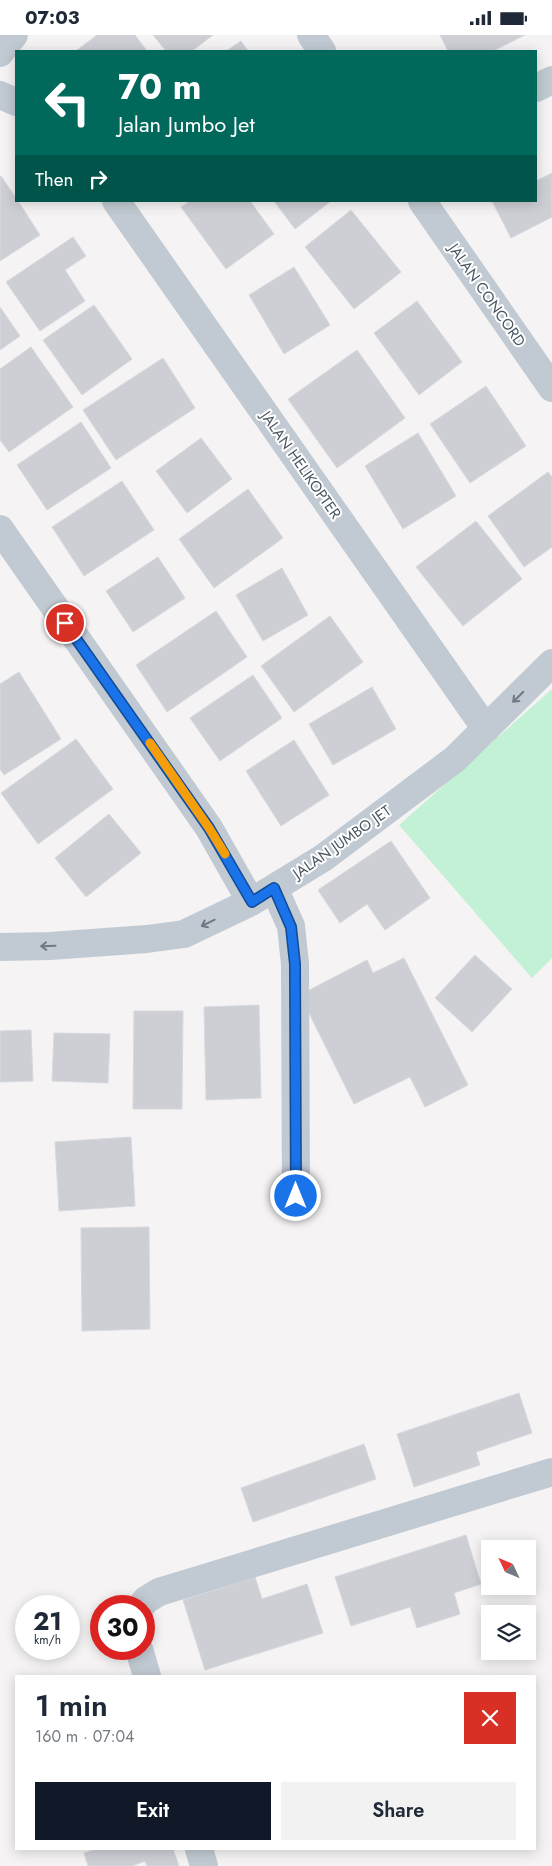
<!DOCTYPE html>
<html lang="en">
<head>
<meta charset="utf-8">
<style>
  body { margin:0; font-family:Jost,sans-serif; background:#f2f2f3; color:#1f2937; height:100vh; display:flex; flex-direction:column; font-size:19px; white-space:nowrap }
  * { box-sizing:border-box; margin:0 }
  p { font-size:16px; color:#747a83 }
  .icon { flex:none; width:28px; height:28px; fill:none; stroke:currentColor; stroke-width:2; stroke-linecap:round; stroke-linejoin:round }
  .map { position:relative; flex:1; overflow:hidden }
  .drawer { position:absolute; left:15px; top:1640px; width:521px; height:175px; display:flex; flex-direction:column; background:#fff; border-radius:0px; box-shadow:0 2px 12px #0003 }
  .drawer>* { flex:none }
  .banner { position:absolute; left:15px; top:15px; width:522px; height:152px; border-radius:0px; box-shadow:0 2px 12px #0003; background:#00695c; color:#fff; overflow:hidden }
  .needle { width:32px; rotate:314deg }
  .fabs { position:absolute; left:481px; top:1505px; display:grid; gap:10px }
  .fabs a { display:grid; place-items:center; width:55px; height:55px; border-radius:0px; background:#fff; box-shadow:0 2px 12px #0003; font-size:25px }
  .speed { position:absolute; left:15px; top:1560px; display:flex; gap:10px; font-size:25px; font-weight:700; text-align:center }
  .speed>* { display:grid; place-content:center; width:65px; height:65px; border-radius:50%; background:#fff; box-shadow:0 2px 12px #0003; line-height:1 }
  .speed small { font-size:12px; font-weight:400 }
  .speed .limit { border:8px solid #d22; background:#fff; color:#111 }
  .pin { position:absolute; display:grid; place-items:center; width:42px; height:42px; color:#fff; margin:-21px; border:2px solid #fff; border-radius:50%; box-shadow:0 1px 5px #0007 }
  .me { position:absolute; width:55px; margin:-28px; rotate:0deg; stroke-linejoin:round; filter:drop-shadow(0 0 4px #0008) }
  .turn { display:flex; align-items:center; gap:18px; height:105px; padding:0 20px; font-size:22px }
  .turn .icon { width:65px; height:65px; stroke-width:2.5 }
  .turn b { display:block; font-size:35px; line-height:42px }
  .then { display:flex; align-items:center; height:48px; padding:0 20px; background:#0003; gap:10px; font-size:19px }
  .round { display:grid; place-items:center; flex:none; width:52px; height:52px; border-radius:0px; background:#f2f2f3 }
  .head { display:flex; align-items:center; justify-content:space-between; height:85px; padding:0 20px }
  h1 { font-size:30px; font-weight:600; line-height:38px }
  .primary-button { display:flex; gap:10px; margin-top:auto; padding:10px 20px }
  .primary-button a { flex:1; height:58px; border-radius:0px; background:#111827; color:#fff; font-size:20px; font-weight:600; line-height:58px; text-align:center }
  .primary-button a+a { background:#f2f2f3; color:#1f2937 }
  .status { display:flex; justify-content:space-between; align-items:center; height:35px; padding:0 25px; background:#fff; direction:ltr }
  .status svg { height:14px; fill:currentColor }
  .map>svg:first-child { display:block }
</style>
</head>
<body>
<div class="status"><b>07:03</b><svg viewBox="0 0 49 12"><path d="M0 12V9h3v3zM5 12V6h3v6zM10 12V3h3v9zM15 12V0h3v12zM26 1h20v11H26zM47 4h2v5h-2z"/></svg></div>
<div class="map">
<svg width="552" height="1831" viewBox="0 0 552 1831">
  <rect width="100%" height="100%" fill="#f5f3f3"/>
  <path fill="#c3f1d5" d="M552 654V923L532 943 399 790Z"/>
  <path fill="#cdcfd5" stroke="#d7d9de" d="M97 0H135L147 16H76Z
    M153 0H213L192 16H166Z
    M440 0H525L493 16H448Z
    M241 6 248 16H226Z
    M552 138V182L511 203 492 166H536V146Z
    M1 141 16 163V166H18L40 200 0 226V142Z
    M190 166H250L274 199 226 234 181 172Z
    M274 166H331L295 194Z
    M351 175 401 237 354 274 305 212Z
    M73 202 86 221 65 235 85 266 40 296 6 247Z
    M294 232 330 290 284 319 249 260Z
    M417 266 462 327 419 360 374 298Z
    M94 270 132 324 82 360 43 305Z
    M0 272 20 301 0 315Z
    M31 312 73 372 9 417 0 405V334Z
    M357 315 405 383 337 433 288 364Z
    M163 323 195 373 116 425 83 375Z
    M486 351 526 411 470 448 430 389Z
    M81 387 111 433 47 475 17 430Z
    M418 398 456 461 403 494 365 431Z
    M201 403 232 444 187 478 156 436Z
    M548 437 552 442V512L524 532 488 481Z
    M122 446 154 495 84 541 52 492Z
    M248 454 283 503 214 553 179 504Z
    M476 486 522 544 463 591 416 532Z
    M158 522 185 563 133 597 106 556Z
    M282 533 308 580 263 606 236 560Z
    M216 576 247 622 167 677 136 630Z
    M330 581 363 627 294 677 261 631Z
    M19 637 61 704 4 740 0 734V649Z
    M253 640 282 683 220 726 190 683Z
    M372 652 396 694 333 730 309 689Z
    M76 704 113 754 38 809 1 758Z
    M294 705 329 760 281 791 246 736Z
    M109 779 141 818 86 862 55 823Z
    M391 806 430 863 385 895 367 869 340 888 318 855Z
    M475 920 512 954 472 997 435 963Z
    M404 923 468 1050 425 1072 410 1042 354 1069 300 960 367 925 373 938Z
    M259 970 261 1063 206 1065 204 972Z
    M134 976H183L182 1074H133Z
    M31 995 33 1046 0 1047V996Z
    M54 998 110 999 108 1048 52 1046Z
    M131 1102 135 1171 59 1176 55 1107Z
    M149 1192 150 1294 82 1296 81 1193Z
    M519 1358 532 1398 476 1417 480 1430 414 1452 397 1399Z
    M364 1409 376 1444 253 1487 241 1453Z
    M466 1500 481 1549 454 1558 460 1579 417 1593 410 1572 351 1591 335 1542Z
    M255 1542 262 1564 307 1549 323 1598 205 1635 183 1565Z
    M97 1814H173L179 1831H147L145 1826 132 1831H88L84 1818Z"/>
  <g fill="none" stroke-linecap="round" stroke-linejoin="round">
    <path stroke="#c1cad2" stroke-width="28" d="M311 0 322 16
      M0 18 14 0
      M536 53 552 45
      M0 60 16 67
      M116 166 486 694
      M422 166 552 353
      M0 494 209 793 251 867
      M274 853 291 891 295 929 296 1161
      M0 912 50 911 147 904 184 899 251 867 323 823 455 724 552 628
      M141 1571 146 1565 159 1557 552 1437
      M139 1614 147 1641
      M199 1814 204 1831"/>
  </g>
  <defs><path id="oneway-shaft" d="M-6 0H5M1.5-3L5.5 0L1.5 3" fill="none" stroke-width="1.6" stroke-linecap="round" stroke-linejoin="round" transform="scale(1.25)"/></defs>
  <g stroke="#6e7983">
    <use href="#oneway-shaft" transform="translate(518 662) rotate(135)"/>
    <use href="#oneway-shaft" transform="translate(208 888) rotate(154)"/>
    <use href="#oneway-shaft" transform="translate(48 911) rotate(178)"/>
  </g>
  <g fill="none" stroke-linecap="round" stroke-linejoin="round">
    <defs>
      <path id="route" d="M65 588 209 793 252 867 274 853 291 892 295 929 296 1161"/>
    </defs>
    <use href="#route" stroke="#114b97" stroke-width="12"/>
    <use href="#route" stroke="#1a73e8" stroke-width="9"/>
    <path stroke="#f59e0b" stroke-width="9" d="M150 708 209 793 225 819"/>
  </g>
  <g text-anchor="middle" stroke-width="4" stroke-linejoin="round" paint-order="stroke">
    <g font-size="15" fill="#4a5661" stroke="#fff">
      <text transform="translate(487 260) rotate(55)" y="5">JALAN CONCORD</text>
      <text transform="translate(301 430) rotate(55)" y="5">JALAN HELIKOPTER</text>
      <text transform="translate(342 807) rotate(-35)" y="5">JALAN JUMBO JET</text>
    </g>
  </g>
</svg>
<div class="fabs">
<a><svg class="needle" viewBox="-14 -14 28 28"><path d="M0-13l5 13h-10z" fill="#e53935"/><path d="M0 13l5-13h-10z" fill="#747a83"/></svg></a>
<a><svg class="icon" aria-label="layers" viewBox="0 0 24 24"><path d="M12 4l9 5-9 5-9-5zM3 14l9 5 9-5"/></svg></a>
</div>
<div class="speed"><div>21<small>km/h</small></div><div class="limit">30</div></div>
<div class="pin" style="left:65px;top:588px;background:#d93025"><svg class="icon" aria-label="arrive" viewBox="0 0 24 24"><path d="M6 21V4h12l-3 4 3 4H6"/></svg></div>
<svg class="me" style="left:296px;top:1161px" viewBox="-20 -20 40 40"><circle r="17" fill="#1a73e8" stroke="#fff" stroke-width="3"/><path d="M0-11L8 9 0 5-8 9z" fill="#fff"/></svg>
<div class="banner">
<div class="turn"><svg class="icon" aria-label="left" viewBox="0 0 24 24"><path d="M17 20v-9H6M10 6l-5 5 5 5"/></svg><div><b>70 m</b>Jalan Jumbo Jet</div></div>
<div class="then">Then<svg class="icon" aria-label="right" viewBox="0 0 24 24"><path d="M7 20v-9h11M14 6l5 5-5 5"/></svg></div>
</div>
<section class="drawer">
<div class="head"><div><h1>1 min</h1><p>160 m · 07:04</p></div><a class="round" style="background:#d93025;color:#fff"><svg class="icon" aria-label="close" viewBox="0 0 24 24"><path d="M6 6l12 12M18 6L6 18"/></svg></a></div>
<div class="primary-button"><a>Exit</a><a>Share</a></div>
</section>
</div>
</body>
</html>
